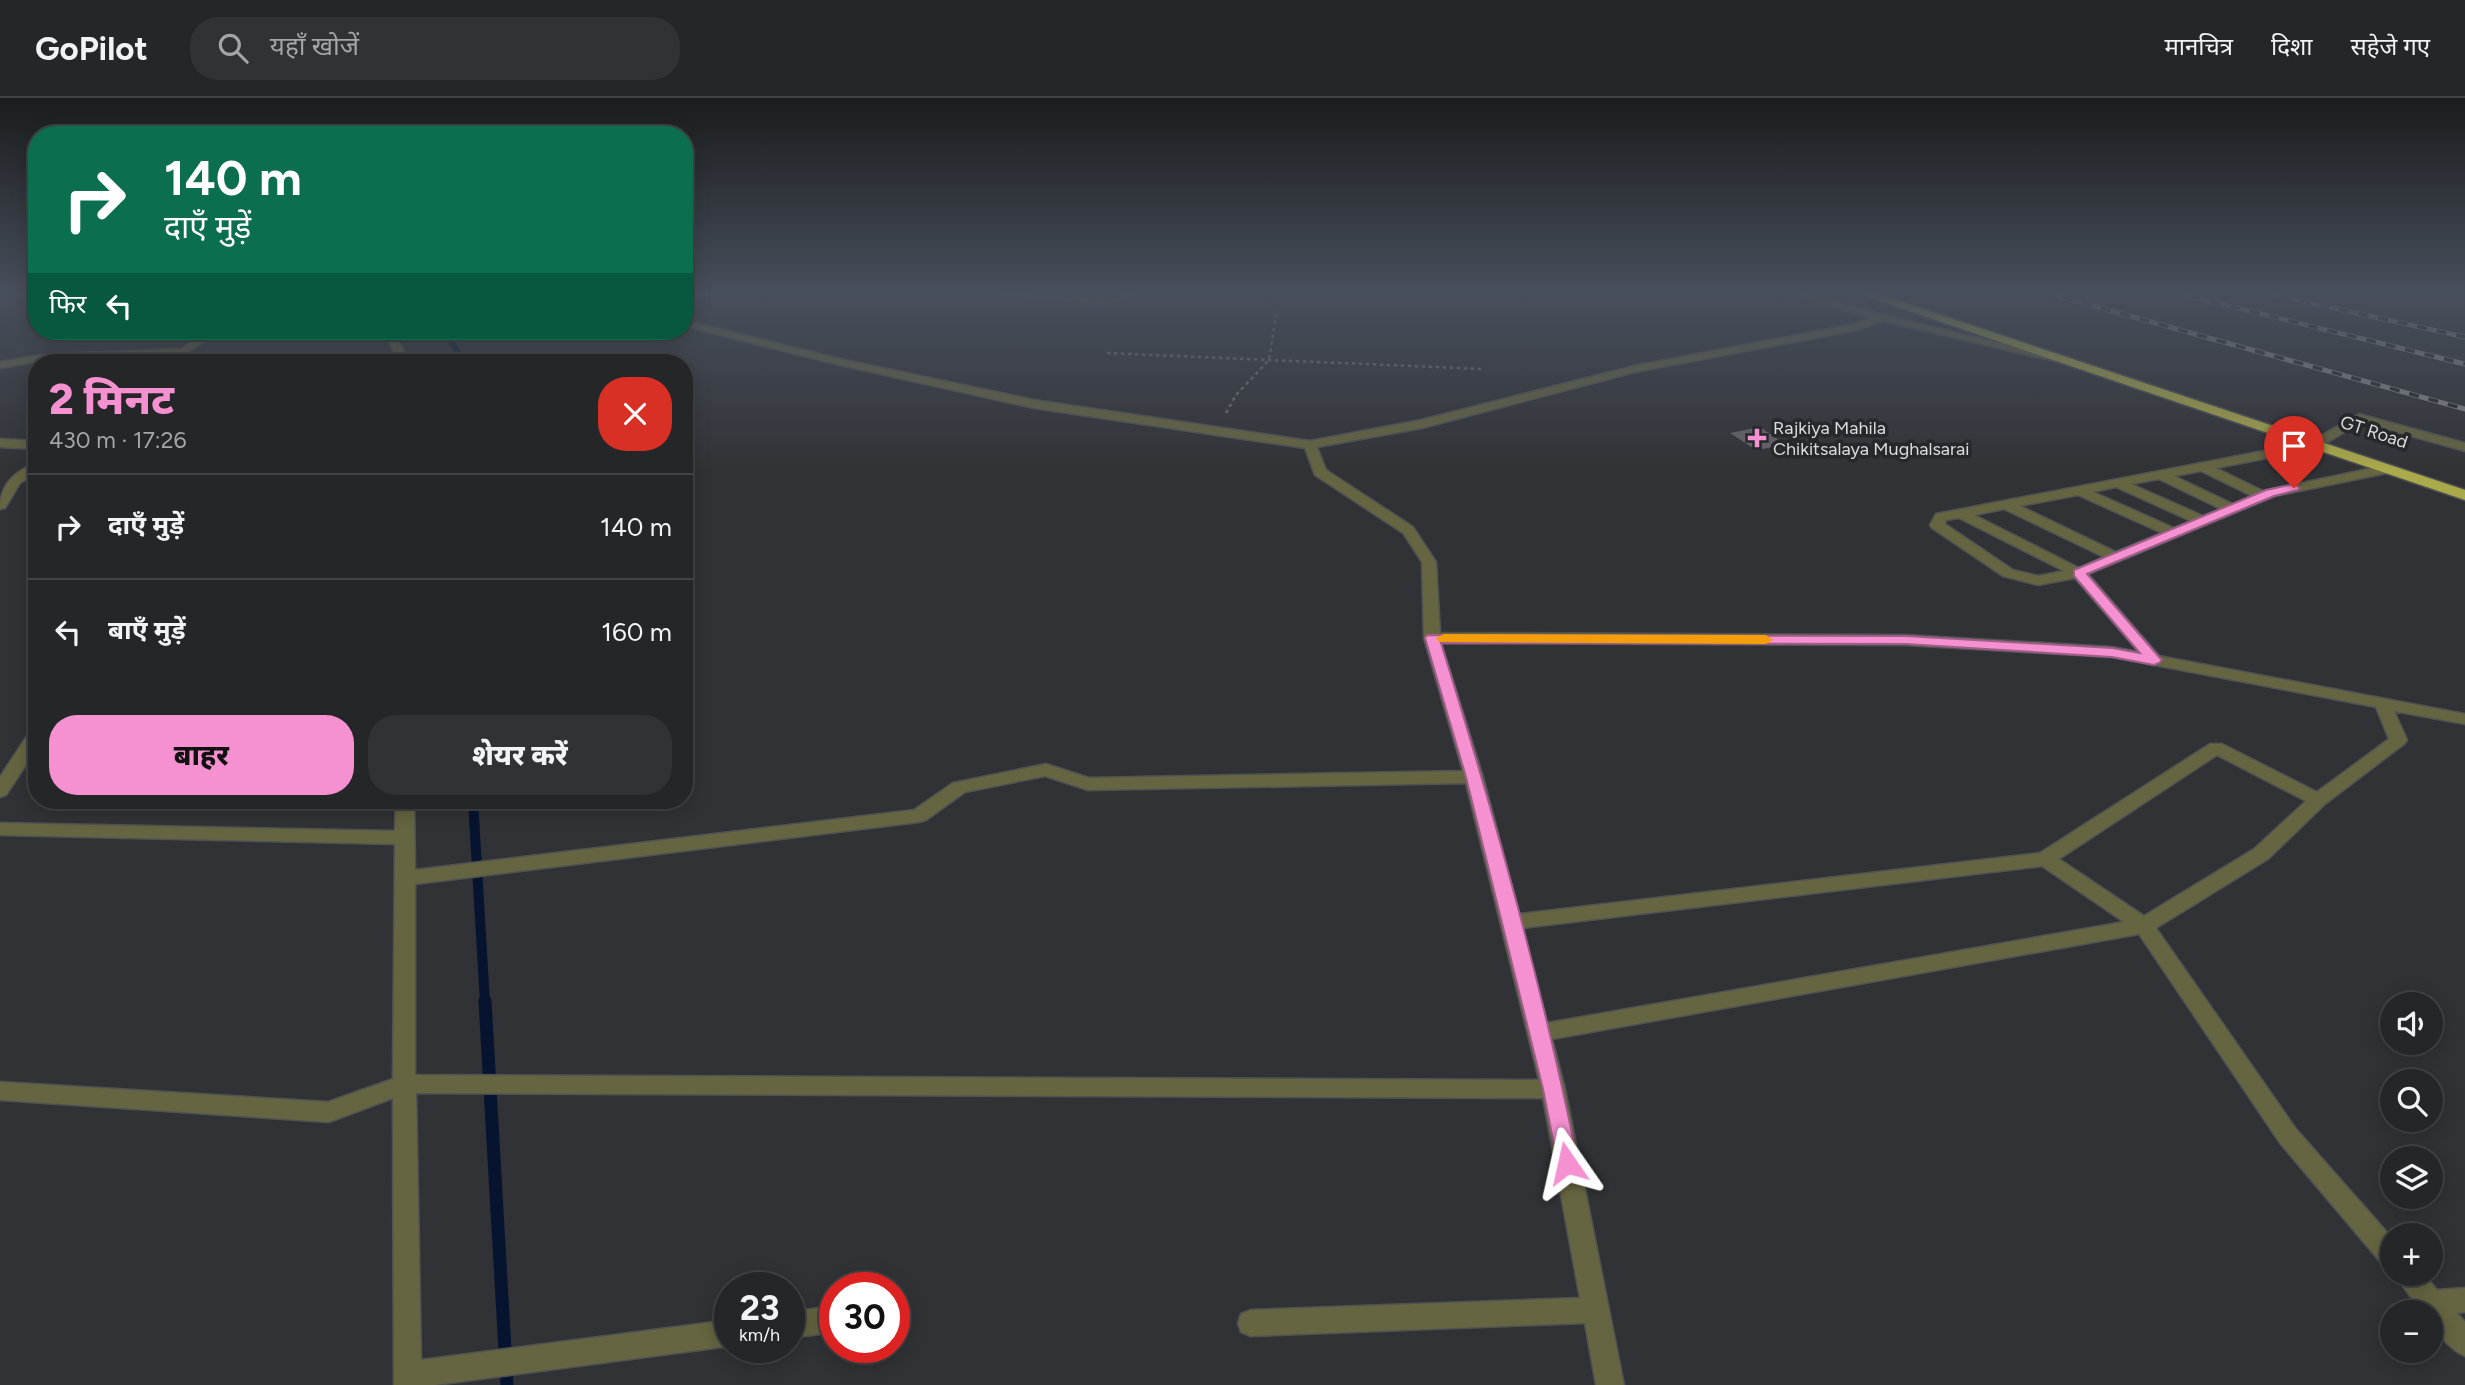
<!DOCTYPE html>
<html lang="hi">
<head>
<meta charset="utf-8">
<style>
  body { margin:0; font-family:Figtree,"Noto Sans Devanagari",sans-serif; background:#303234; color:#f1f3f6; height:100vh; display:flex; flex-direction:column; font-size:26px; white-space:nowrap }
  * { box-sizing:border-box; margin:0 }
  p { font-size:23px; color:#a3a5a8 }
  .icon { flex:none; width:38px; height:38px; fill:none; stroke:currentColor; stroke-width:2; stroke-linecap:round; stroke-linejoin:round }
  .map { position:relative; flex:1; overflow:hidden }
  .panel { position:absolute; left:28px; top:256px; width:665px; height:455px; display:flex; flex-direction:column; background:#242628; border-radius:28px; box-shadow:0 4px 18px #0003,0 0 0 2px #414345 }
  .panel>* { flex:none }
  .hud { position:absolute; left:28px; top:28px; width:665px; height:214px; border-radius:28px; box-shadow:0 4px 18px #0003,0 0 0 2px #414345; background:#0b6e4f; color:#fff; overflow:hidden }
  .controls { position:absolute; left:2380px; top:894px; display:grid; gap:14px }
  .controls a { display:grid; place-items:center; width:63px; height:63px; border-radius:50%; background:#242628; box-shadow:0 4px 18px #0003,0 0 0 2px #414345; font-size:35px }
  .speed { position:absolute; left:714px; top:1174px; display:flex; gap:14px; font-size:35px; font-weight:700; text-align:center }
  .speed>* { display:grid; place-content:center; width:91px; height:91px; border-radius:50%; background:#242628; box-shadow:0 4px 18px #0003,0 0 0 2px #414345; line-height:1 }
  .speed small { font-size:18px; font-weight:400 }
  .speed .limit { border:10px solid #d22; background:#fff; color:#111 }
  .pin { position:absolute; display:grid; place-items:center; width:60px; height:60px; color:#fff; margin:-72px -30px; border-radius:50% 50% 50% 0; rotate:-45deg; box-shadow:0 0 7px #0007 }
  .pin .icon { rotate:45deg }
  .me { position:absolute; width:77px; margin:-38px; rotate:349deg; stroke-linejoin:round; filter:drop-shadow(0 0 5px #0008) }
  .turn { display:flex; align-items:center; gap:24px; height:147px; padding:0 21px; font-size:32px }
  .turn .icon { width:91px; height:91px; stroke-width:2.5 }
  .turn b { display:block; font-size:49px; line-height:60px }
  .then { display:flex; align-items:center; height:66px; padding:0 21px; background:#0003; gap:14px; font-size:26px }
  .round { display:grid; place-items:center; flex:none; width:74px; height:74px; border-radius:28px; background:#303234 }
  .headline { display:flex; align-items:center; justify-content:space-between; height:119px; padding:0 21px }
  h1 { font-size:42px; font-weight:800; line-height:52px; color:#f590d1 }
  .action { display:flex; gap:14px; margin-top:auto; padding:14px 21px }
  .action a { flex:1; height:80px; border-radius:28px; background:#f590d1; color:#111; font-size:28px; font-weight:800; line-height:80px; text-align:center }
  .action a+a { background:#303234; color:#f1f3f6 }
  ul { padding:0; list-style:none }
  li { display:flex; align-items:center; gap:21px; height:105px; padding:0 21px; border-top:2px solid #414345 }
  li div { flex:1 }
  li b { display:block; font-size:26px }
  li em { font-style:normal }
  header { display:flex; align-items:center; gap:42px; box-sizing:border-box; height:98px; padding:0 35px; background:#242628; border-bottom:2px solid #414345 }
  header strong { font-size:33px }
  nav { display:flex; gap:38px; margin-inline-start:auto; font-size:24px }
  .search { width:490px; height:63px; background:#303234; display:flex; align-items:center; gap:18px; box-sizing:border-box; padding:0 24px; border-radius:28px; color:#a3a5a8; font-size:26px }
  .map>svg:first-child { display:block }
</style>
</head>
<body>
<header>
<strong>GoPilot</strong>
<div class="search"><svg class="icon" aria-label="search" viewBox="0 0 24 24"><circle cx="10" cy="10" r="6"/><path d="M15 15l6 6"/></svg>यहाँ खोजें</div>
<nav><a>मानचित्र</a><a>दिशा</a><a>सहेजे गए</a></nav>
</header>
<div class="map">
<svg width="2465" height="1287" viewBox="0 0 2465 1287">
  <rect width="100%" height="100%" fill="#303235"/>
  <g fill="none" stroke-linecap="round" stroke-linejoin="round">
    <path stroke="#071430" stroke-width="6" d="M445 233 464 264"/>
    <path stroke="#071430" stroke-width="10" d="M473 702 485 905"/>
    <path stroke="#071430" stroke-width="13" d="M485 903 507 1287"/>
  </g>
  <path fill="#656367" d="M1760 329 1786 347 1756 352 1730 335Z"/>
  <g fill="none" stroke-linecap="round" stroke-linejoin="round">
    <defs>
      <path id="minor" d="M980 194 1105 199 1133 194H1158L1105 205 985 197Z
        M1786 194H1803L1884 217 2061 260 2055 263 1883 223 1857 232 1635 274 1422 330 1317 349 1326 372 1413 429 1436 464 1440 535 1906 537 2112 549 2139 554 2075 480 2038 487 2003 478 1932 430 1930 427 1936 416 1941 415 2310 344 2359 316 2465 345V353L2361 324 2318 350 2216 370 2263 393 2387 367 2394 371 2387 375 2275 398 2088 476 2159 558 2465 616V626L2394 613 2407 642 2404 646 2325 706 2268 761 2156 830 2296 1031 2392 1140V1171L2383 1167 2280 1045 2139 836 1552 941 1565 991 1624 1287H1596L1585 1225 1251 1238 1241 1234 1238 1225 1241 1216 1251 1212 1580 1200 1543 1000 416 995 421 1262 730 1222V1248L435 1287H394L393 1000 329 1024 0 1002V984L328 1004 393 981 395 746 0 737V725L395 733 396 702H414L415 772 914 712 953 685 1046 666 1089 680 1463 673 1424 540 1422 464 1403 435 1315 377 1305 350 1034 310 840 267 684 228V222L840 261 1034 302 1310 343 1421 322 1634 268 1855 226 1871 220ZM2201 373 2252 398 2233 406 2174 378ZM2159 381 2221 411 2203 418 2131 386ZM2116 389 2191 423 2174 430 2093 394ZM2078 397 2162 435 2116 454 2020 408ZM2004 411 2104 459 2079 470 1974 417ZM1959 420 2064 473 2038 478 2013 472 1945 426 1946 422ZM1441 545 1906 547 2112 559 2376 609 2389 641 2317 694 2222 646H2210L2040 755 1519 816 1483 679ZM2217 657 2306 703 2254 751 2144 818 2059 761ZM1045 678 1088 692 1466 685 1539 982 415 977V786L919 724 926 722 965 694ZM2042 768 2124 824 1547 925 1522 830Z
        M208 233H220L174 263 170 262V258L41 263 0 270V264L41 257 181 251Z
        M384 233H394L409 264H399Z
        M0 341 37 343V351L0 349Z
        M37 365V375L20 385 5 410 0 411C0 387 14 373 37 365Z
        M37 631V650L6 697 0 699V679L31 632Z
        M2394 1176H2424L2437 1192 2465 1190V1214L2457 1215 2465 1224V1258C2450 1252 2431 1231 2431 1214H2422Z
        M835 1208V1234L789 1240V1214Z"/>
      <path id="highway" d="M1853 194H1872L2465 392V402Z"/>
    </defs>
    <use href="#minor" stroke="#4f5153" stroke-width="3"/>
    <use href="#highway" stroke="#4f5153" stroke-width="3"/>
    <path stroke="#6f7173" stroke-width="2.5" stroke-dasharray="3.5 3.5" stroke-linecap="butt" d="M1107 255 1481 271
      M1226 315 1236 297 1269 262 1277 211"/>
    <use href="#minor" fill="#656541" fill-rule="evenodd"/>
    <use href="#highway" fill="#abaa4a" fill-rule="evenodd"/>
    <defs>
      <path id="rail" d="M2043 194 2465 311
        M2172 194 2465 266
        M2261 194 2465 239"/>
    </defs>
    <use href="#rail" stroke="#86888a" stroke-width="5"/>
    <use href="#rail" stroke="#27282b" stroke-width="3.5" stroke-dasharray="10" stroke-linecap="butt"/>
  </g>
  <linearGradient id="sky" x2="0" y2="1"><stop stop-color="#1a1c1d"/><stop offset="0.52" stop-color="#484f5c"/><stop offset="1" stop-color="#484f5c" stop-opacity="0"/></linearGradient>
  <rect width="2465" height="375" fill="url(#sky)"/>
  <path fill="#f590d1" stroke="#9f5e88" stroke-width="2" d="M2294 386 2300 390 2298 392 2274 398 2087 476 2159 559 2162 562 2159 565 2154 567 2112 559 1906 546 1441 545C1494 716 1543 889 1578 1065L1575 1072 1567 1074 1559 1072 1543 991 1466 679 1425 540 1427 537 1906 538 2112 550 2140 555 2074 478V472L2266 392Z"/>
  <path fill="#f59e0b" d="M1444 536 1766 537 1773 542 1766 546 1439 544 1436 540Z"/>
  <path fill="#f590d1" stroke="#27282b" stroke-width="2.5" d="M1753.5 329.5h7v7h7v7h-7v7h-7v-7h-7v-7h7z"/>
  <g text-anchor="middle" stroke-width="7" stroke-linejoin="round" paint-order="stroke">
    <g font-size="18" fill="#dbdcde" stroke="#27282b" text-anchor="start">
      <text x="1773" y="336">Rajkiya Mahila<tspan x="1773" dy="21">Chikitsalaya Mughalsarai</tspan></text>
    </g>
    <g font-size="18" fill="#dbdcde" stroke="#27282b">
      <text transform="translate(2374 334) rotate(18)" y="6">GT Road</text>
    </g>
  </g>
</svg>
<div class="controls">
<a><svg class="icon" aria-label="sound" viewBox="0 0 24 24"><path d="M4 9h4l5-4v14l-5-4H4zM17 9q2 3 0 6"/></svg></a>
<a><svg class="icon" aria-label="search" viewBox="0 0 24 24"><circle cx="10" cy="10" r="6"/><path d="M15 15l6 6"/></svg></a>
<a><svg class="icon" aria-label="layers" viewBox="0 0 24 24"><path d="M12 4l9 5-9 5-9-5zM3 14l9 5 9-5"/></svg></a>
<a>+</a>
<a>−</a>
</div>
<div class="speed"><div>23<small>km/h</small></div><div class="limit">30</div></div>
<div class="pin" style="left:2294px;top:390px;background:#d93025"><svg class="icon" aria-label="arrive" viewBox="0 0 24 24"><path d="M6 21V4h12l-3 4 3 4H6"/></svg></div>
<svg class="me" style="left:1567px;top:1065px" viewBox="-20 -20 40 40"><path d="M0-17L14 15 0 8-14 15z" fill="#f590d1" stroke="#fff" stroke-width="4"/></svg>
<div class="hud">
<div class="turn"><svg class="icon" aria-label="right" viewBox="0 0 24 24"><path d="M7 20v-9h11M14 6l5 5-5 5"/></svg><div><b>140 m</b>दाएँ मुड़ें</div></div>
<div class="then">फिर<svg class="icon" aria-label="left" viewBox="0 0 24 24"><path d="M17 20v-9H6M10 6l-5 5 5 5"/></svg></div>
</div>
<section class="panel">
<div class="headline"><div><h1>2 मिनट</h1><p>430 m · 17:26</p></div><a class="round" style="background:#d93025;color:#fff"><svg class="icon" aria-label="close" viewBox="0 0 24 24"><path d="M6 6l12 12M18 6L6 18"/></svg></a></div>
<ul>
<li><svg class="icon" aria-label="right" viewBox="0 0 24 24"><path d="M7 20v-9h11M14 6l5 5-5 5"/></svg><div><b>दाएँ मुड़ें</b></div><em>140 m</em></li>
<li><svg class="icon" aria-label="left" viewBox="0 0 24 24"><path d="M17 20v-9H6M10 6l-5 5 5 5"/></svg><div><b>बाएँ मुड़ें</b></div><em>160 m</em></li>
</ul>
<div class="action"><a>बाहर</a><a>शेयर करें</a></div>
</section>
</div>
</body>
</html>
